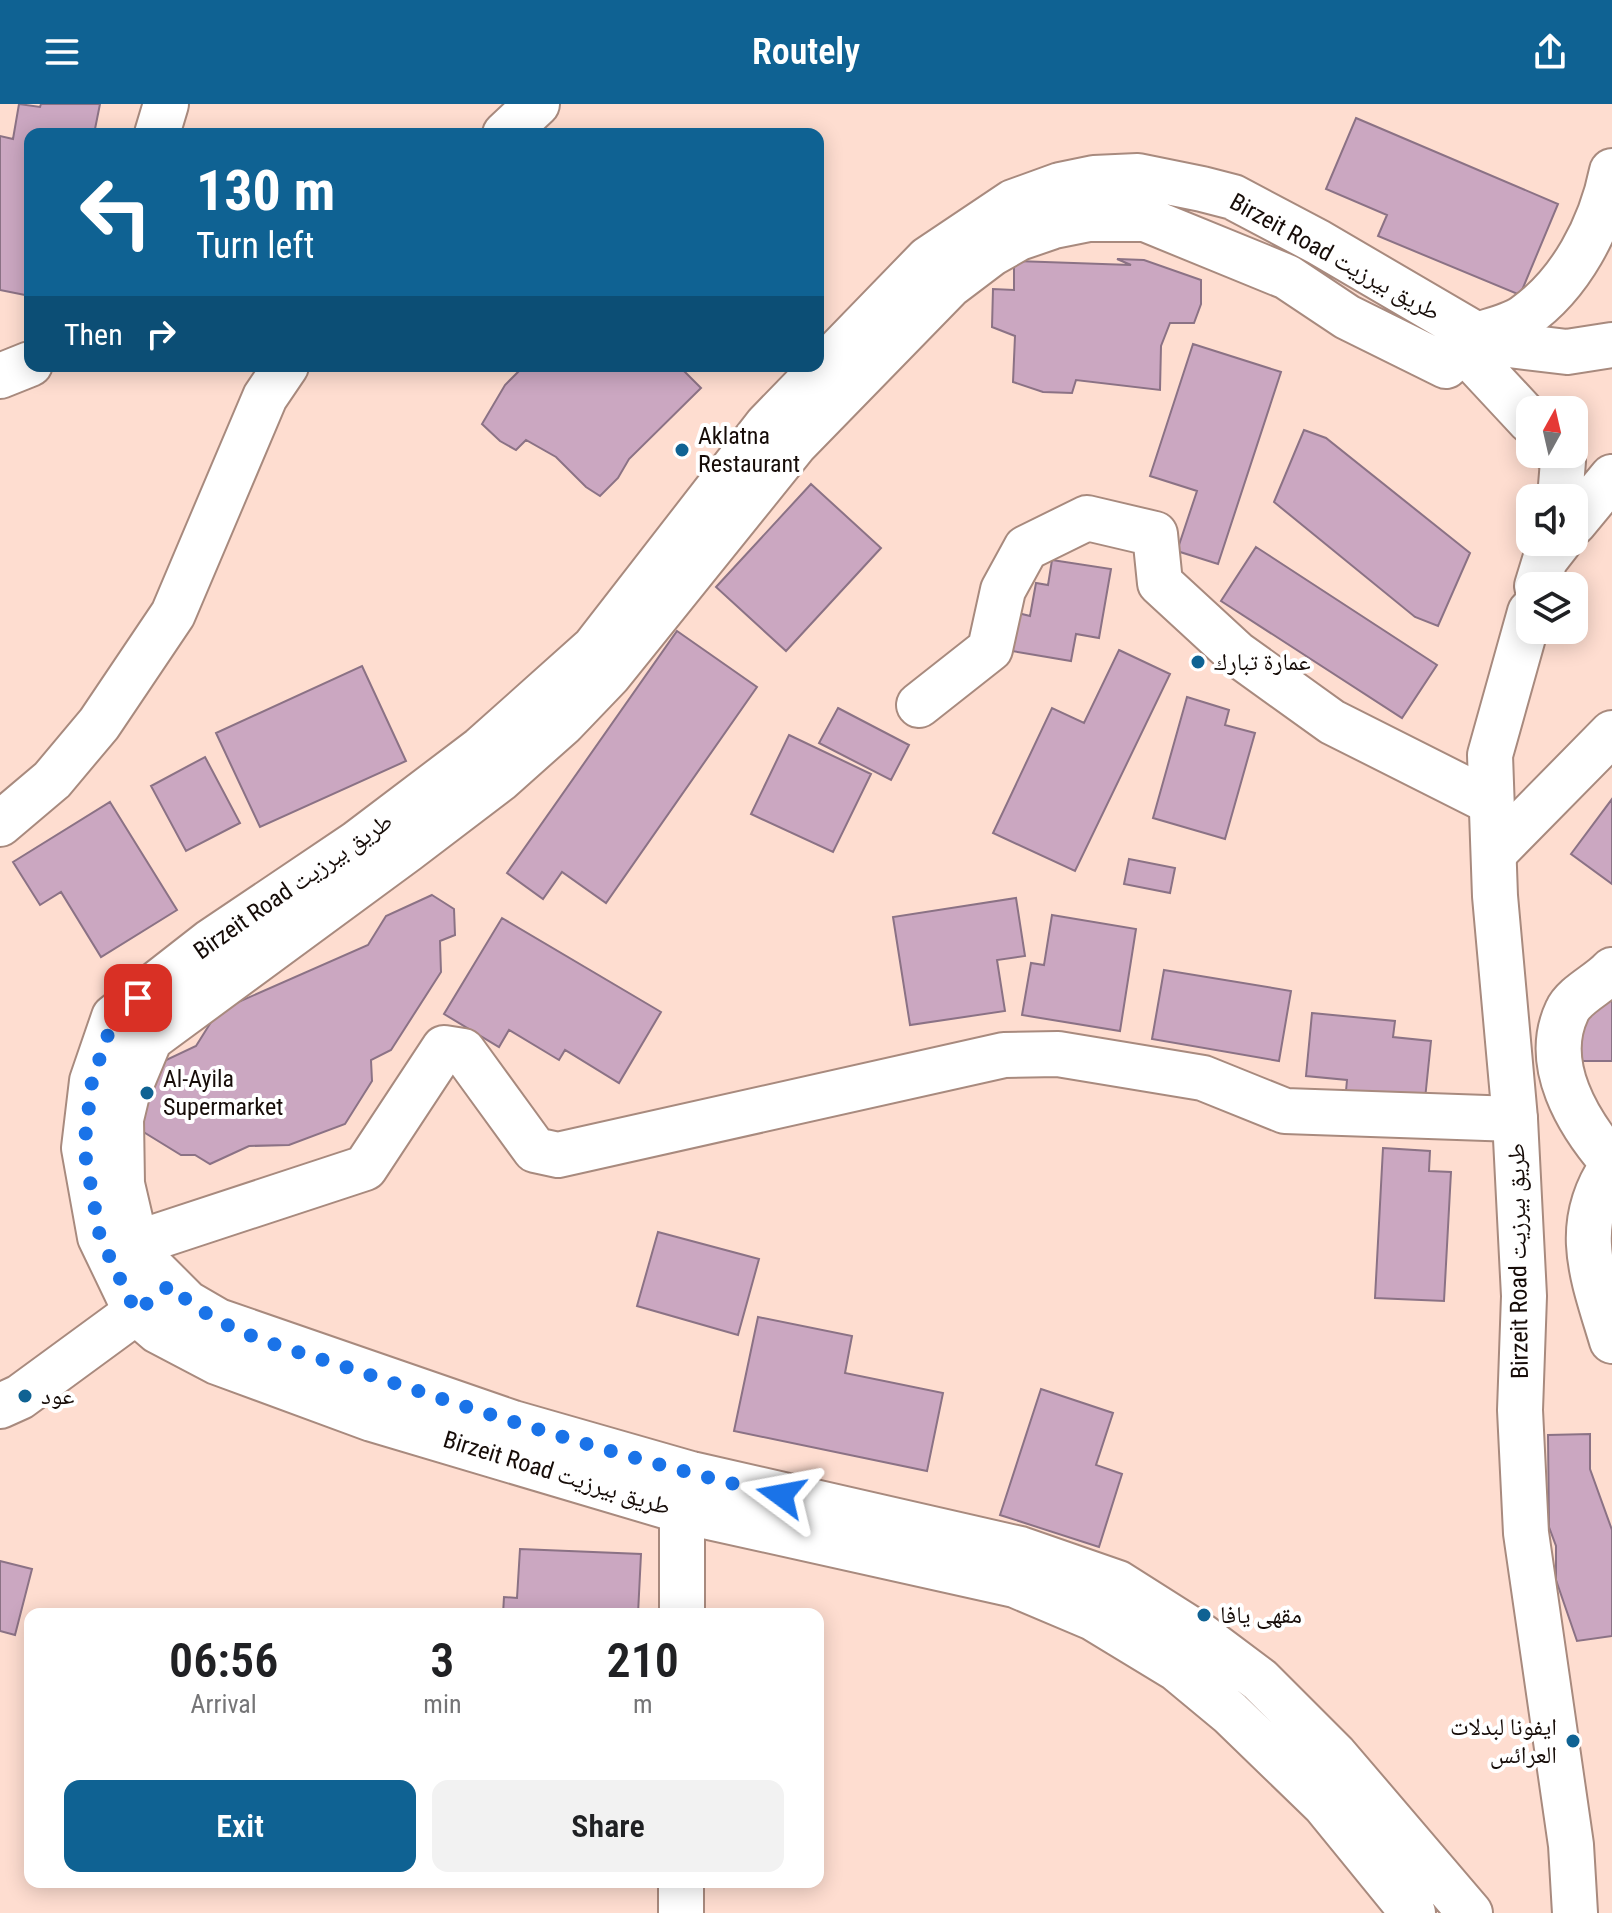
<!DOCTYPE html>
<html lang="en">
<head>
<meta charset="utf-8">
<style>
  body { margin:0; font-family:"Roboto Condensed","Noto Naskh Arabic",sans-serif; background:#f2f2f2; color:#202124; height:100vh; display:flex; flex-direction:column; font-size:30px; white-space:nowrap }
  * { box-sizing:border-box; margin:0 }
  p { font-size:26px; color:#757577 }
  .icon { flex:none; width:44px; height:44px; fill:none; stroke:currentColor; stroke-width:2; stroke-linecap:round; stroke-linejoin:round }
  .map { position:relative; flex:1; overflow:hidden }
  .details { position:absolute; left:24px; top:1504px; width:800px; height:280px; display:flex; flex-direction:column; background:#fff; border-radius:16px; box-shadow:0 4px 20px #0003 }
  .details>* { flex:none }
  .hud { position:absolute; left:24px; top:24px; width:800px; height:244px; border-radius:16px; box-shadow:0 4px 20px #0003; background:#0f6293; color:#fff; overflow:hidden }
  .needle { width:52px; rotate:8deg }
  .tools { position:absolute; left:1516px; top:292px; display:grid; gap:16px }
  .tools a { display:grid; place-items:center; width:72px; height:72px; border-radius:16px; background:#fff; box-shadow:0 4px 20px #0003; font-size:40px }
  .pin { position:absolute; display:grid; place-items:center; width:68px; height:68px; color:#fff; margin:-34px; border-radius:16px; box-shadow:0 4px 12px #0006 }
  .me { position:absolute; width:88px; margin:-44px; rotate:283deg; stroke-linejoin:round; filter:drop-shadow(0 0 6px #0008) }
  .turn { display:flex; align-items:center; gap:28px; height:168px; padding:0 40px; font-size:36px }
  .turn .icon { width:104px; height:104px; stroke-width:2.5 }
  .turn b { display:block; font-size:56px; line-height:68px }
  .then { display:flex; align-items:center; height:76px; padding:0 40px; background:#0003; gap:16px; font-size:30px }
  .eta { display:flex; justify-content:space-evenly; align-items:center; height:136px; text-align:center }
  .eta b { font-size:48px; font-weight:600; line-height:56px }
  .primary-button { display:flex; gap:16px; margin-top:auto; padding:16px 40px }
  .primary-button a { flex:1; height:92px; border-radius:16px; background:#0f6293; color:#fff; font-size:32px; font-weight:600; line-height:92px; text-align:center }
  .primary-button a+a { background:#f2f2f2; color:#202124 }
  header { display:flex; justify-content:space-between; align-items:center; height:104px; padding:0 40px; background:#0f6293; color:#fff; font-size:36px; font-weight:600 }
  .map>svg:first-child { display:block }
</style>
</head>
<body>
<header><svg class="icon" aria-label="menu" viewBox="0 0 24 24"><path d="M4 6h16M4 12h16M4 18h16"/></svg>Routely<svg class="icon" aria-label="share" viewBox="0 0 24 24"><path d="M12 15V3M7 8l5-5 5 5M5 13v7h14v-7"/></svg></header>
<div class="map">
<svg width="1612" height="1809" viewBox="0 0 1612 1809">
  <rect width="100%" height="100%" fill="#feddd0"/>
  <path fill="#cba7c1" stroke="#8b7285" stroke-width="2" d="M19 0 40 3 41 0H100L94 30H30V192L0 186V32L13 35Z
    M1356 14 1558 100 1520 191 1378 132 1387 111 1326 85Z
    M1117 155 1144 156 1201 176V200L1194 219H1170L1161 242 1160 286 1076 276 1072 289 1043 288 1013 278 1015 232 992 223 993 185 1014 186V157L1131 161Z
    M1193 240 1281 268 1218 460 1177 447 1197 387 1150 372Z
    M524 262H679L701 284 629 355 618 374 600 392 586 383 556 353 526 336 516 346 500 337 482 320 505 281Z
    M1304 326 1326 334 1470 449 1438 522 1415 513 1274 398Z
    M811 380 881 444 786 547 716 483Z
    M1256 443 1437 561 1402 614 1221 497Z
    M1052 456 1111 465 1099 534 1076 530 1071 557 1012 547 1018 509 1030 512 1036 479 1048 481Z
    M677 527 757 583 606 799 562 768 543 795 507 769Z
    M1119 546 1170 570 1075 767 993 729 1052 604 1084 619Z
    M362 562 406 657 260 723 216 629Z
    M1187 593 1229 606 1225 621 1255 629 1225 735 1153 714Z
    M838 604 909 641 891 676 819 639Z
    M789 631 871 670 833 748 751 710Z
    M205 653 240 719 186 747 151 682Z
    M1612 695V780L1571 750Z
    M110 698 177 806 101 853 61 788 40 801 13 758Z
    M1129 755 1175 764 1170 789 1124 780Z
    M432 791 454 805 455 831 440 837 441 868 391 946 371 956 372 977 345 1020 289 1041 249 1042 210 1060 195 1051H181L137 1024V1001L164 957 196 942 218 907 368 841 386 812Z
    M1016 794 1025 852 997 856 1005 907 910 921 893 813Z
    M1052 811 1136 825 1120 927 1022 911 1031 859 1044 861Z
    M502 814 661 908 619 979 565 946 559 956 509 926 499 943 444 910Z
    M1164 866 1291 887 1279 957 1152 935Z
    M1612 888V957H1580L1584 902Z
    M1312 909 1395 917 1393 933 1431 937 1425 995 1346 987 1347 976 1306 972Z
    M1383 1044 1430 1047 1429 1067 1451 1068 1444 1197 1375 1194Z
    M658 1128 759 1155 738 1231 637 1202Z
    M758 1213 852 1232 845 1269 943 1289 927 1367 734 1327Z
    M1041 1285 1113 1309 1096 1361 1122 1370 1099 1443 1000 1411Z
    M1590 1330V1365L1612 1426V1532L1577 1537 1556 1476V1442L1549 1423 1548 1331Z
    M520 1445 641 1450 638 1510H503L504 1493 517 1494Z
    M0 1457 32 1465 15 1531 0 1527Z"/>
  <g fill="none" stroke-linecap="round" stroke-linejoin="round">
    <defs>
      <path id="minor" d="M157 30 166 0
        M505 30 537 0
        M1477 231C1492 226 1511 222 1524 213 1571 180 1601 122 1612 67
        M0 272 30 260
        M919 601 990 545 1003 486 1026 444 1087 414 1155 430 1160 479 1236 549 1332 618 1491 698
        M0 720 52 676 99 620 173 510 265 293 286 262
        M1494 749 1612 629
        M1612 866C1601 879 1574 891 1567 907 1542 960 1578 1019 1612 1058
        M1612 1062C1571 1122 1593 1173 1612 1237
        M137 1139 365 1064 444 944 463 947 535 1046 558 1051 1004 951 1058 950 1203 974 1285 1007 1515 1015
        M0 1302 20 1293 136 1208
        M682 1510V1407
        M681 1809V1778"/>
      <path id="major" d="M1477 231 1476 259 1530 317
        M1557 350 1563 357 1560 394
        M1574 419 1612 373
        M1537 482 1545 456 1559 438
        M1530 508 1490 651 1495 792 1515 1015 1524 1192 1520 1306 1526 1429 1571 1741 1575 1809
        M1413 1809 1325 1701 1230 1609 1177 1565 1093 1514 1015 1481 682 1407 372 1315 217 1258 158 1227 136 1208 100 1133 84 1044 92 977 114 913 210 838 357 739 481 645 594 544 767 321 928 155 1013 98 1060 81 1094 74 1138 72 1202 85 1233 93 1318 138 1477 231 1509 241 1567 248 1612 241
        M1470 1809 1335 1651 1260 1576 1200 1531 1118 1479 1020 1445 691 1370 513 1319 218 1217 187 1199 152 1164 132 1123 122 1080 121 1015 127 990 150 935 407 746 499 676 563 619 609 571 795 340 950 181 991 150 1019 134 1054 122 1089 115H1145L1287 173 1347 213 1446 262 1477 231"/>
    </defs>
    <use href="#minor" stroke="#a88a7e" stroke-width="48"/>
    <use href="#major" stroke="#a88a7e" stroke-width="48"/>
    <use href="#minor" stroke="#fff" stroke-width="44"/>
    <use href="#major" stroke="#fff" stroke-width="44"/>
  </g>
  <g fill="none" stroke-linecap="round" stroke-linejoin="round">
    <path stroke="#1a73e8" stroke-width="14" stroke-dasharray="0 25.2" d="M138 894 114 913 92 977 84 1044 100 1133 136 1208 170 1181C220 1232 301 1247 367 1270 504 1316 640 1359 781 1391"/>
  </g>
  <g fill="#0f6293" stroke="#fff" stroke-width="3">
    <circle cx="682" cy="346" r="8"/>
    <circle cx="1198" cy="558" r="8"/>
    <circle cx="147" cy="989" r="8"/>
    <circle cx="25" cy="1292" r="8"/>
    <circle cx="1204" cy="1511" r="8"/>
    <circle cx="1573" cy="1637" r="8"/>
  </g>
  <g text-anchor="middle" stroke-width="8" stroke-linejoin="round" paint-order="stroke">
    <g font-size="24" fill="#160c08" stroke="#fff">
      <text transform="translate(1335 153) rotate(29)" y="8">Birzeit Road طريق بيرزيت</text>
      <text transform="translate(293 782) rotate(-35)" y="8">Birzeit Road طريق بيرزيت</text>
      <text transform="translate(1518 1157) rotate(-91)" y="8">Birzeit Road طريق بيرزيت</text>
      <text transform="translate(557 1369) rotate(17)" y="8">Birzeit Road طريق بيرزيت</text>
    </g>
    <g font-size="24" fill="#160c08" stroke="#fff" text-anchor="start">
      <text x="698" y="340">Aklatna<tspan x="698" dy="28">Restaurant</tspan></text>
      <text x="1214" y="566">عمارة تبارك</text>
      <text x="163" y="983">Al-Ayila<tspan x="163" dy="28">Supermarket</tspan></text>
      <text x="41" y="1300">عود</text>
      <text x="1220" y="1519">مقهى يافا</text>
      <text x="1557" y="1631" text-anchor="end">ايفونا لبدلات<tspan x="1557" dy="28">العرائس</tspan></text>
    </g>
  </g>
</svg>
<div class="tools">
<a><svg class="needle" viewBox="-14 -14 28 28"><path d="M0-13l5 13h-10z" fill="#e53935"/><path d="M0 13l5-13h-10z" fill="#757577"/></svg></a>
<a><svg class="icon" aria-label="sound" viewBox="0 0 24 24"><path d="M4 9h4l5-4v14l-5-4H4zM17 9q2 3 0 6"/></svg></a>
<a><svg class="icon" aria-label="layers" viewBox="0 0 24 24"><path d="M12 4l9 5-9 5-9-5zM3 14l9 5 9-5"/></svg></a>
</div>
<div class="pin" style="left:138px;top:894px;background:#d93025"><svg class="icon" aria-label="arrive" viewBox="0 0 24 24"><path d="M6 21V4h12l-3 4 3 4H6"/></svg></div>
<svg class="me" style="left:781px;top:1391px" viewBox="-20 -20 40 40"><path d="M0-17L14 15 0 8-14 15z" fill="#1a73e8" stroke="#fff" stroke-width="4"/></svg>
<div class="hud">
<div class="turn"><svg class="icon" aria-label="left" viewBox="0 0 24 24"><path d="M17 20v-9H6M10 6l-5 5 5 5"/></svg><div><b>130 m</b>Turn left</div></div>
<div class="then">Then<svg class="icon" aria-label="right" viewBox="0 0 24 24"><path d="M7 20v-9h11M14 6l5 5-5 5"/></svg></div>
</div>
<section class="details">
<div class="eta">
<div><b>06:56</b><p>Arrival</p></div>
<div><b>3</b><p>min</p></div>
<div><b>210</b><p>m</p></div>
</div>
<div class="primary-button"><a>Exit</a><a>Share</a></div>
</section>
</div>
</body>
</html>
